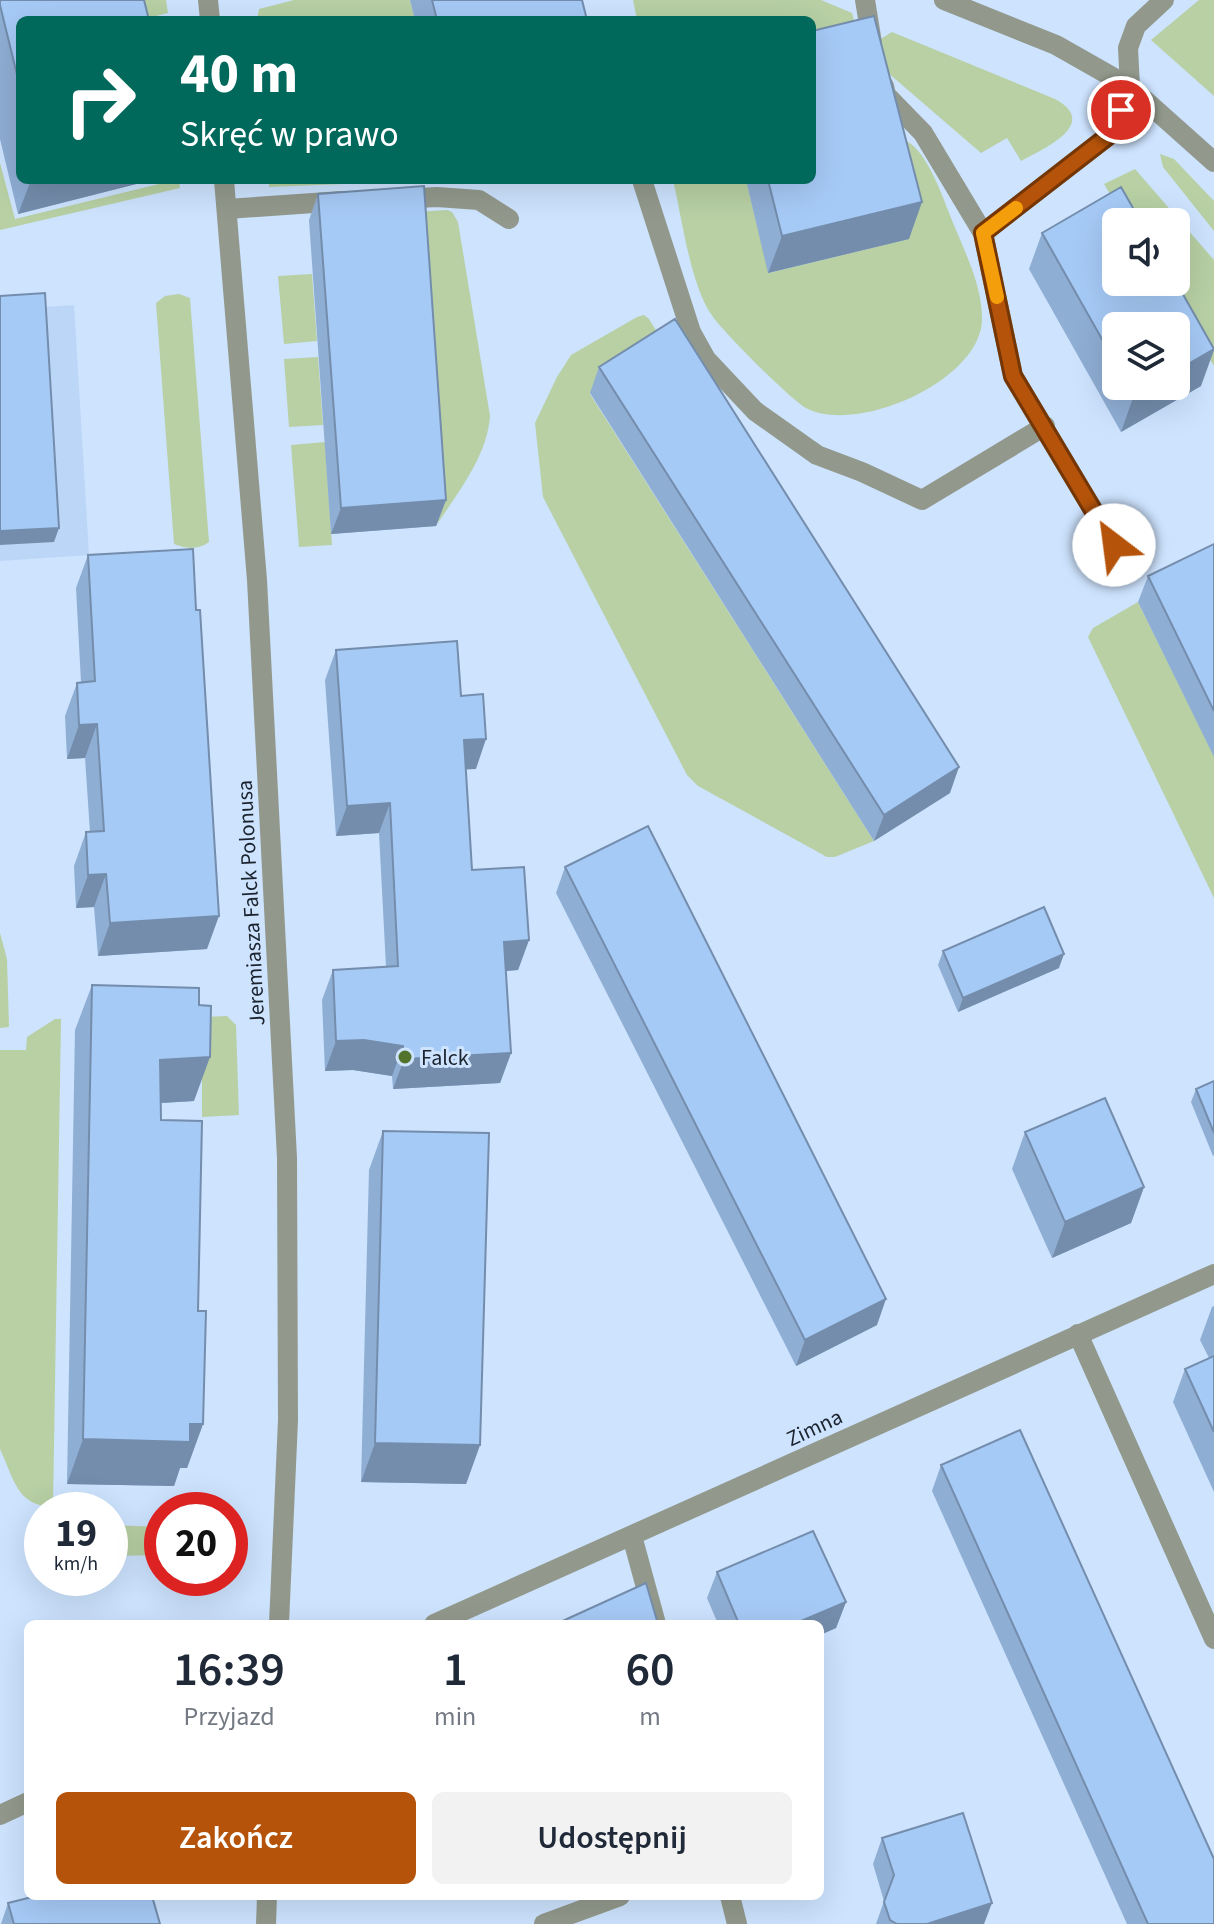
<!DOCTYPE html>
<html lang="pl">
<head>
<meta charset="utf-8">
<style>
  body { margin:0; font-family:"Source Sans 3",sans-serif; background:#f2f2f3; color:#1f2937; height:100vh; display:flex; flex-direction:column; font-size:30px; white-space:nowrap }
  * { box-sizing:border-box; margin:0 }
  p { font-size:26px; color:#747a83 }
  .icon { flex:none; width:44px; height:44px; fill:none; stroke:currentColor; stroke-width:2; stroke-linecap:round; stroke-linejoin:round }
  .map { position:relative; flex:1; overflow:hidden }
  .panel { position:absolute; left:24px; top:1620px; width:800px; height:280px; display:flex; flex-direction:column; background:#fff; border-radius:12px; box-shadow:0 8px 32px #0002 }
  .panel>* { flex:none }
  .guide { position:absolute; left:16px; top:16px; width:800px; height:168px; border-radius:12px; box-shadow:0 8px 32px #0002; background:#00695c; color:#fff; overflow:hidden }
  .buttons { position:absolute; left:1102px; top:208px; display:grid; gap:16px }
  .buttons a { display:grid; place-items:center; width:88px; height:88px; border-radius:12px; background:#fff; box-shadow:0 8px 32px #0002; font-size:40px }
  .speed { position:absolute; left:24px; top:1492px; display:flex; gap:16px; font-size:40px; font-weight:700; text-align:center }
  .speed>* { display:grid; place-content:center; width:104px; height:104px; border-radius:50%; background:#fff; box-shadow:0 8px 32px #0002; line-height:1 }
  .speed small { font-size:20px; font-weight:400 }
  .speed .limit { border:12px solid #d22; background:#fff; color:#111 }
  .pin { position:absolute; display:grid; place-items:center; width:68px; height:68px; color:#fff; margin:-34px; border:4px solid #fff; border-radius:50%; box-shadow:0 2px 8px #0007 }
  .me { position:absolute; width:88px; margin:-44px; rotate:330deg; stroke-linejoin:round; filter:drop-shadow(0 0 6px #0008) }
  .turn { display:flex; align-items:center; gap:28px; height:168px; padding:0 32px; font-size:36px }
  .turn .icon { width:104px; height:104px; stroke-width:2.5 }
  .turn b { display:block; font-size:56px; line-height:68px }
  .eta { display:flex; justify-content:space-evenly; align-items:center; height:136px; text-align:center }
  .eta b { font-size:48px; font-weight:600; line-height:56px }
  .primary-button { display:flex; gap:16px; margin-top:auto; padding:16px 32px }
  .primary-button a { flex:1; height:92px; border-radius:12px; background:#b45309; color:#fff; font-size:32px; font-weight:600; line-height:92px; text-align:center }
  .primary-button a+a { background:#f2f2f3; color:#1f2937 }
  .map>svg:first-child { display:block }
</style>
</head>
<body>
<div class="map">
<svg width="1214" height="1924" viewBox="0 0 1214 1924">
  <rect width="100%" height="100%" fill="#cde3fe"/>
  <path fill="#bcd6f7" d="M74 305 89 555 0 561V310Z"/>
  <path fill="#b8d0a4" d="M117 0H166L168 13 140 20Z
    M294 0H410L415 20H257L259 9Z
    M633 0H821L852 13 863 52 812 64V20H637Z
    M1199 0H1214V96L1151 40Z
    M892 32 1055 99C1101 124 1043 149 1021 161L1007 138 981 153 887 72 879 40Z
    M884 138C891 139 903 139 908 142 926 152 941 192 948 210 960 243 983 283 982 320 980 381 857 435 806 408 792 401 720 329 711 314 690 283 682 218 673 180H746L769 273 908 239Z
    M1160 154 1174 159 1214 201V231L1163 167Z
    M0 163 15 219 159 184V180H179L180 188 0 230Z
    M1135 169 1214 260V366L1163 282H1176V222H1127L1104 184Z
    M269 180H442L269 187Z
    M447 210 452 212 458 222 490 416C487 457 458 492 436 526L414 212Z
    M312 274 317 341 284 344 278 276Z
    M179 294 190 298 209 542C198 550 186 549 174 544L156 303 165 296Z
    M644 315 649 319 665 345 590 394 874 841 835 857H827L698 786 687 775 543 497 535 423 557 377 571 355 637 317Z
    M318 357 323 425 289 427 284 359Z
    M325 442 332 545 299 547 291 445Z
    M1138 602 1214 756V898L1088 637 1093 628Z
    M0 933 7 959 9 1027 0 1028Z
    M227 1016 236 1025 239 1115 202 1117V1017Z
    M55 1019H61L53 1506C17 1508 13 1476 0 1449V1050H26L27 1037Z
    M110 1525 162 1527V1555L110 1556Z"/>
  <g fill="none" stroke-linecap="round" stroke-linejoin="round">
    <path stroke="#92998c" stroke-width="20" d="M865 0 872 43
      M884 86 886 95 923 133 983 233
      M642 180 691 332 706 359 755 411 817 455 862 472 922 500 1045 426
      M398 199 437 197 479 200 509 219
      M227 209 342 201
      M1114 545 1013 376 983 233 1112 133 1130 87 1128 48 1136 26 1164 0
      M1078 1334 1214 1639
      M632 1536 656 1624
      M730 1896 737 1924
      M544 1924 620 1896"/>
    <path stroke="#92998c" stroke-width="20" d="M208 0 210 20
      M944 0 1056 45 1130 87 1214 162
      M224 180 257 580 287 1158 288 1420 279 1624
      M434 1624 1214 1274
      M0 1815 28 1802
      M266 1924 267 1896"/>
  </g>
  <path fill="#8faed4" fill-rule="evenodd" d="M0 0 20 20V180H152L18 214 0 139Z
    M410 0H582L587 20H415Z
    M746 180H812L909 239 768 273Z
    M318 194 446 500 436 526 331 534 309 220Z
    M1042 233 1201 386 1121 432 1029 269ZM1116 326 1176 386H1116Z
    M599 367 950 793 874 841 590 393Z
    M1214 544V757L1138 602 1148 576Z
    M88 555 207 949 98 956 94 907 76 908 74 866 86 832H90L85 758 67 759 65 716 77 683 81 682 76 588Z
    M336 650 461 696 476 769H466L472 870 529 940 518 970 506 971 511 1053 500 1083 393 1089 392 1076 353 1070 325 1071 322 1000 333 970 386 967 379 833 336 836 325 680Z
    M565 867 877 1325 796 1366 556 893Z
    M943 951 1059 968 958 1012 938 965Z
    M92 985 194 1101 161 1103V1120L198 1311 203 1424 187 1468H180L174 1486 67 1484 75 1030Z
    M1214 1081V1155L1213 1156 1191 1102 1196 1089Z
    M383 1131 480 1445 466 1484 361 1482 369 1170Z
    M1025 1132 1144 1187 1131 1223 1052 1258 1012 1169Z
    M1214 1306V1492L1173 1402 1185 1369 1209 1358 1200 1340 1212 1307Z
    M941 1465 1214 1924H1127L932 1491Z
    M717 1572 846 1602 836 1628 820 1635V1624H718L707 1598Z
    M882 1838 984 1924H876L884 1901 873 1864Z
    M8 1903 160 1924H1Z"/>
  <path fill="#748dac" d="M31 180H152L18 214Z
    M922 202 909 239 768 273 782 236Z
    M1214 350 1201 386 1121 432 1134 395 1150 386H1176V371Z
    M446 500 436 526 331 534 341 508Z
    M59 528 54 542 0 545V531Z
    M97 724 85 758 67 759 79 725Z
    M486 739 476 769 454 770 464 740Z
    M959 767 950 793 874 841 884 815Z
    M390 803 379 833 336 836 347 806Z
    M106 874 94 907 76 908 88 875Z
    M219 916 207 949 98 956 110 923Z
    M529 940 518 970 493 972 504 942Z
    M1064 954 1059 968 958 1012 963 998Z
    M364 1040 403 1046 392 1076 353 1070 325 1071 336 1041Z
    M511 1053 500 1083 393 1089 404 1059Z
    M210 1057 194 1101 144 1104 160 1060Z
    M1144 1187 1131 1223 1052 1258 1065 1222Z
    M886 1299 877 1325 796 1366 805 1340Z
    M190 1424H203L187 1468H180L174 1486 67 1484 83 1439Z
    M375 1443 480 1445 466 1484 361 1482Z
    M846 1602 836 1628 820 1635V1624H794Z
    M992 1903 984 1924H927Z"/>
  <path fill="#a6caf6" stroke="#748dac" stroke-width="2" d="M0 0H144L149 20H20V87L0 5Z
    M432 0H582L587 20H437Z
    M874 16 922 202 782 236 768 180H812V31Z
    M424 186 446 500 341 508 318 194Z
    M1121 187 1141 222H1116V282H1176L1214 349 1176 371V326H1116V364L1042 233Z
    M45 293 59 528 0 531V296Z
    M675 319 959 767 884 815 599 367Z
    M1129 386H1150L1134 395Z
    M1214 544V711L1148 576Z
    M193 549 196 610H200L219 916 110 923 106 874 88 875 86 832 104 831 97 724 79 725 77 683 95 681 88 555Z
    M457 641 461 696 483 694 486 739 464 740 472 870 524 867 529 940 504 942 511 1053 404 1059 403 1046 364 1040 336 1041 333 970 398 966 390 803 347 806 336 650Z
    M648 826 886 1299 805 1340 565 867Z
    M1044 907 1064 954 963 998 943 951Z
    M92 985 199 988V1005L211 1006 210 1057 160 1060 161 1120 202 1121 198 1311H206L203 1424H190V1442L83 1439Z
    M1214 1081V1133L1196 1089Z
    M1105 1098 1144 1187 1065 1222 1025 1132Z
    M383 1131 489 1133 480 1445 375 1443Z
    M1214 1356V1432L1185 1369Z
    M1020 1430 1214 1859V1924H1148L941 1465Z
    M813 1531 846 1602 794 1624H739L717 1572Z
    M646 1583 658 1624H556Z
    M963 1813 992 1903 927 1924H897L890 1920 884 1902 894 1875 882 1838Z
    M36 1896H152L160 1924H14L8 1903Z"/>
  <g fill="none" stroke-linecap="round" stroke-linejoin="round">
    <defs>
      <path id="route" d="M1114 545 1013 376 983 233 1112 133 1121 110"/>
    </defs>
    <use href="#route" stroke="#753606" stroke-width="20"/>
    <use href="#route" stroke="#b45309" stroke-width="14"/>
    <path stroke="#f59e0b" stroke-width="14" d="M997 297 983 233 1016 208"/>
  </g>
  <circle fill="#51732c" stroke="#cde3fe" stroke-width="3" cx="405" cy="1057" r="8"/>
  <g text-anchor="middle" stroke-width="6" stroke-linejoin="round" paint-order="stroke">
    <g font-size="22" fill="#1b232d" stroke="#cde3fe">
      <text transform="translate(250 903) rotate(-93)" y="8">Jeremiasza Falck Polonusa</text>
      <text transform="translate(814 1427) rotate(-25)" y="8">Zimna</text>
    </g>
    <g font-size="22" fill="#1b232d" stroke="#cde3fe" text-anchor="start">
      <text x="421" y="1065">Falck</text>
    </g>
  </g>
</svg>
<div class="buttons">
<a><svg class="icon" aria-label="sound" viewBox="0 0 24 24"><path d="M4 9h4l5-4v14l-5-4H4zM17 9q2 3 0 6"/></svg></a>
<a><svg class="icon" aria-label="layers" viewBox="0 0 24 24"><path d="M12 4l9 5-9 5-9-5zM3 14l9 5 9-5"/></svg></a>
</div>
<div class="speed"><div>19<small>km/h</small></div><div class="limit">20</div></div>
<div class="pin" style="left:1121px;top:110px;background:#d93025"><svg class="icon" aria-label="arrive" viewBox="0 0 24 24"><path d="M6 21V4h12l-3 4 3 4H6"/></svg></div>
<svg class="me" style="left:1114px;top:545px" viewBox="-20 -20 40 40"><circle r="19" fill="#fff"/><path d="M0-13L10 11 0 6-10 11z" fill="#b45309"/></svg>
<div class="guide">
<div class="turn"><svg class="icon" aria-label="right" viewBox="0 0 24 24"><path d="M7 20v-9h11M14 6l5 5-5 5"/></svg><div><b>40 m</b>Skręć w prawo</div></div>
</div>
<section class="panel">
<div class="eta">
<div><b>16:39</b><p>Przyjazd</p></div>
<div><b>1</b><p>min</p></div>
<div><b>60</b><p>m</p></div>
</div>
<div class="primary-button"><a>Zakończ</a><a>Udostępnij</a></div>
</section>
</div>
</body>
</html>
